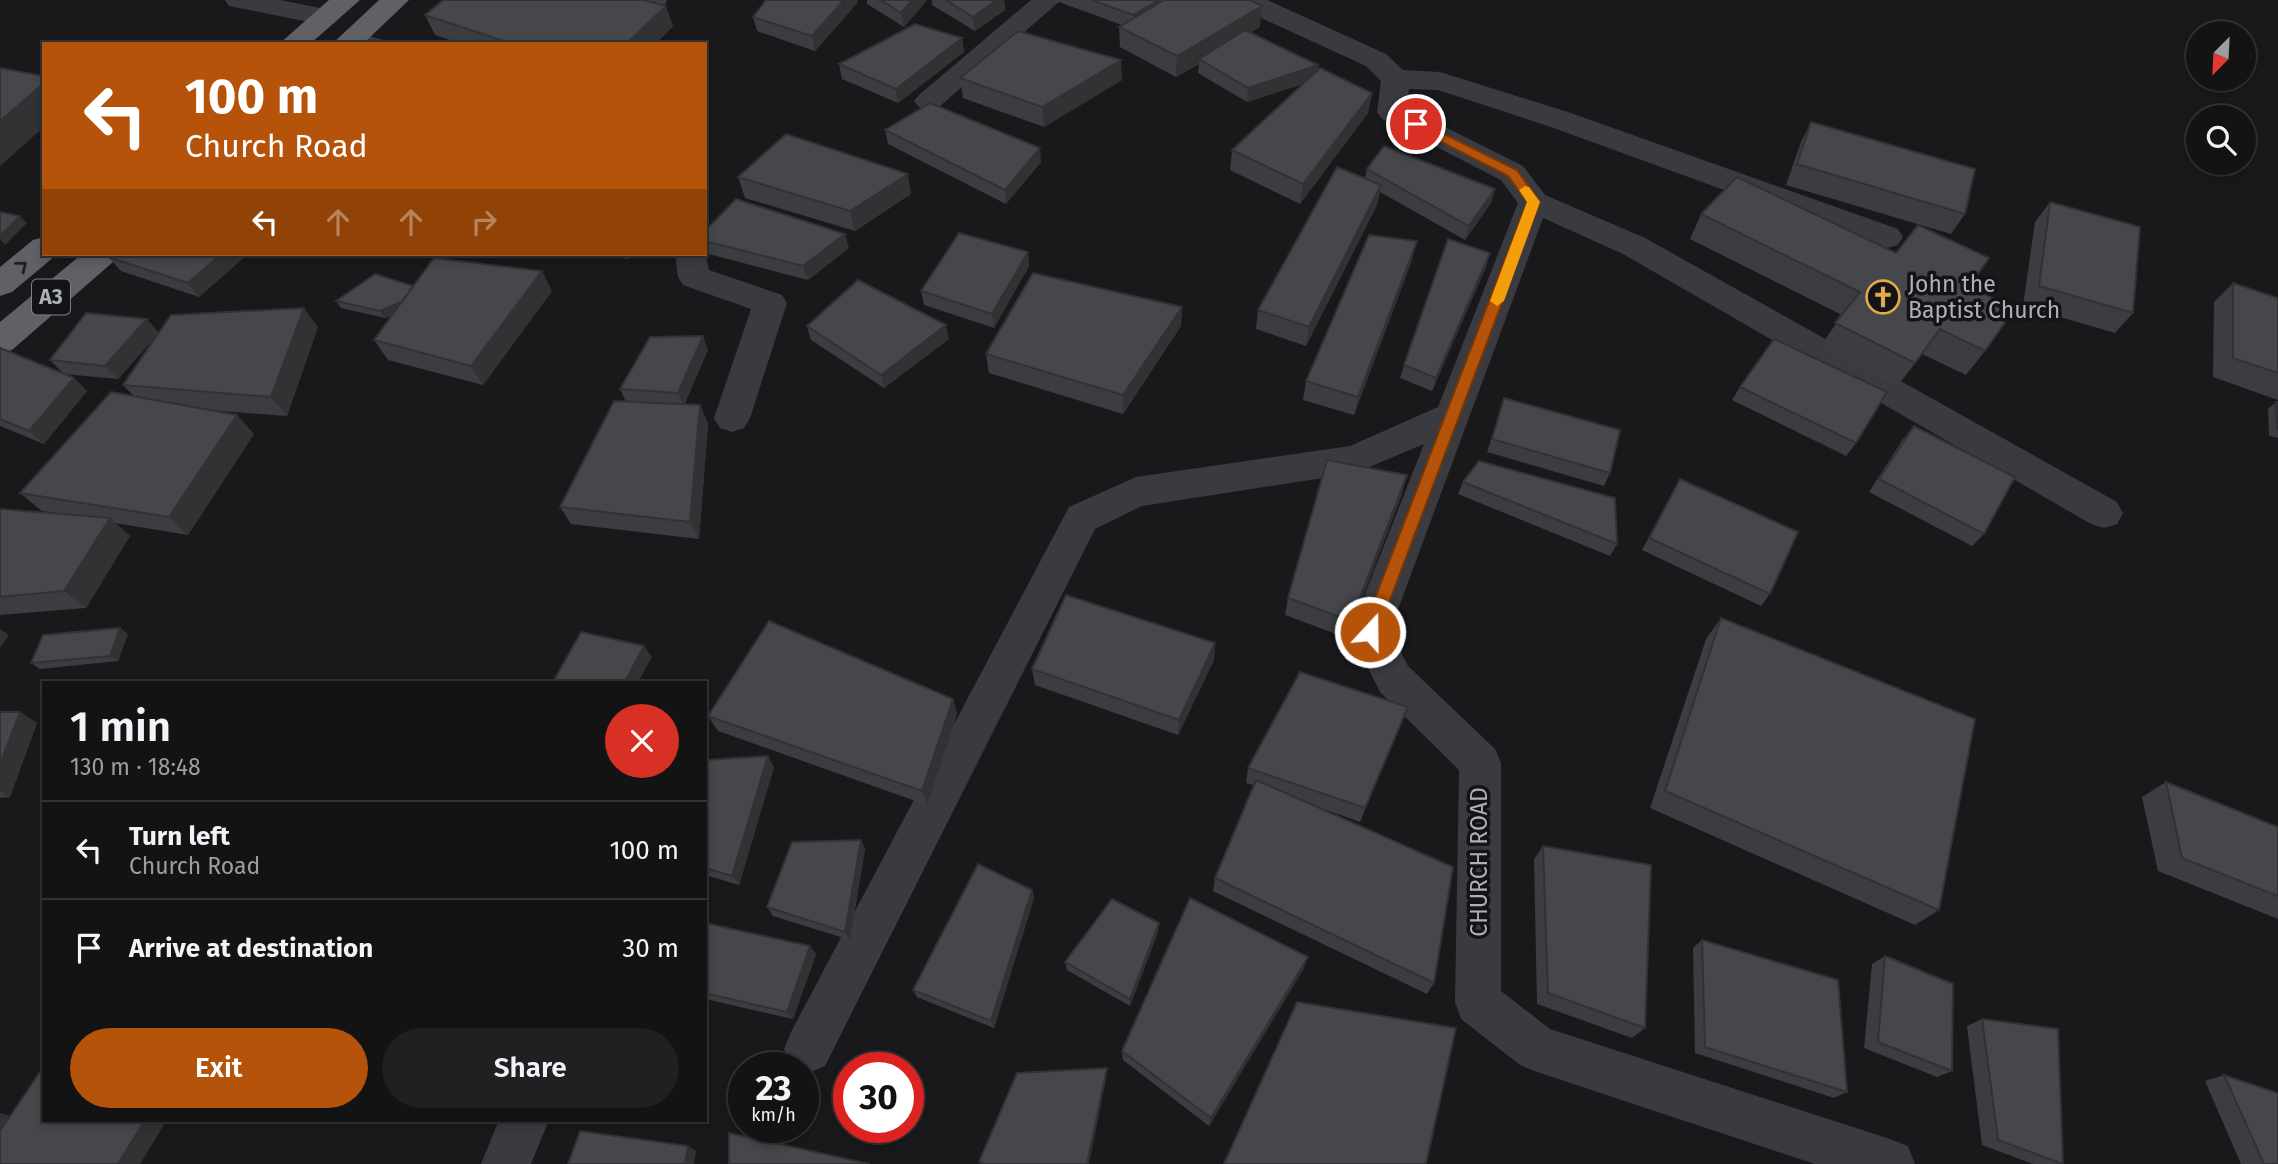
<!DOCTYPE html>
<html lang="en">
<head>
<meta charset="utf-8">
<style>
  body { margin:0; font-family:"Fira Sans",sans-serif; background:#202022; color:#f1f3f6; height:100vh; display:flex; flex-direction:column; font-size:26px; white-space:nowrap }
  * { box-sizing:border-box; margin:0 }
  p { font-size:23px; color:#9d9ea0 }
  .icon { flex:none; width:38px; height:38px; fill:none; stroke:currentColor; stroke-width:2; stroke-linecap:round; stroke-linejoin:round }
  .map { position:relative; flex:1; overflow:hidden }
  .drawer { position:absolute; left:42px; top:681px; width:665px; height:441px; display:flex; flex-direction:column; background:#131314; border-radius:0px; box-shadow:0 4px 10px #0003,0 0 0 2px #323234 }
  .drawer>* { flex:none }
  .top-card { position:absolute; left:42px; top:42px; width:665px; height:214px; border-radius:0px; box-shadow:0 4px 10px #0003,0 0 0 2px #323234; background:#b45309; color:#fff; overflow:hidden }
  .needle { width:46px; rotate:204deg }
  .buttons { position:absolute; left:2186px; top:21px; display:grid; gap:14px }
  .buttons a { display:grid; place-items:center; width:70px; height:70px; border-radius:50%; background:#131314; box-shadow:0 4px 10px #0003,0 0 0 2px #323234; font-size:35px }
  .speed { position:absolute; left:728px; top:1052px; display:flex; gap:14px; font-size:35px; font-weight:700; text-align:center }
  .speed>* { display:grid; place-content:center; width:91px; height:91px; border-radius:50%; background:#131314; box-shadow:0 4px 10px #0003,0 0 0 2px #323234; line-height:1 }
  .speed small { font-size:18px; font-weight:400 }
  .speed .limit { border:10px solid #d22; background:#fff; color:#111 }
  .pin { position:absolute; display:grid; place-items:center; width:60px; height:60px; color:#fff; margin:-30px; border:4px solid #fff; border-radius:50%; box-shadow:0 2px 7px #0007 }
  .me { position:absolute; width:77px; margin:-38px; rotate:21deg; stroke-linejoin:round; filter:drop-shadow(0 0 5px #0008) }
  .turn { display:flex; align-items:center; gap:24px; height:147px; padding:0 28px; font-size:32px }
  .turn .icon { width:91px; height:91px; stroke-width:2.5 }
  .turn b { display:block; font-size:49px; line-height:60px }
  .lanes { display:flex; align-items:center; height:66px; padding:0 28px; background:#0003; justify-content:center; gap:35px; direction:ltr }
  .lanes .off { opacity:.35 }
  .round { display:grid; place-items:center; flex:none; width:74px; height:74px; border-radius:37px; background:#202022 }
  .headline { display:flex; align-items:center; justify-content:space-between; height:119px; padding:0 28px }
  h1 { font-size:42px; font-weight:600; line-height:52px }
  .cta { display:flex; gap:14px; margin-top:auto; padding:14px 28px }
  .cta a { flex:1; height:80px; border-radius:42px; background:#b45309; color:#fff; font-size:28px; font-weight:600; line-height:80px; text-align:center }
  .cta a+a { background:#202022; color:#f1f3f6 }
  ul { padding:0; list-style:none }
  li { display:flex; align-items:center; gap:21px; height:98px; padding:0 28px; border-top:2px solid #323234 }
  li div { flex:1 }
  li b { display:block; font-size:26px }
  li em { font-style:normal }
  .map>svg:first-child { display:block }
</style>
</head>
<body>
<div class="map">
<svg width="2278" height="1164" viewBox="0 0 2278 1164">
  <rect width="100%" height="100%" fill="#19191b"/>
  <g fill="none" stroke-linecap="round" stroke-linejoin="round">
    <path fill="#3a3b40" fill-rule="evenodd" d="M354 32 387 41 389 44H363L349 40 346 37 349 34Z"/>
    <path fill="#3a3b40" fill-rule="evenodd" d="M225 0H280L335 11 339 17 335 23 325 25 229 6Z
      M1031 0H1061L939 107 929 110 919 107 914 101 919 95Z
      M1231 0H1267L1386 54 1403 70 1440 72 1568 112 1898 229 1903 237 1898 245 1887 248 1876 245 1548 126 1438 90 1409 89 1407 108 1523 166 1545 195 1645 238 2117 502 2123 513 2117 524 2104 528 2091 524 1623 254 1543 218 1390 631 1408 666 1495 749 1501 763V991L1550 1029 1890 1139 1908 1146 1915 1164H1815L1537 1072 1520 1065 1461 1019 1455 1002 1459 770 1380 692 1350 632 1424 444 1355 473 1142 506 1095 529 825 1066 808 1073 803 1071V1068L791 1066 784 1049 791 1032 1069 507 1136 477 1350 446 1438 407 1518 203 1501 180 1382 119 1377 112 1381 81 1366 66 1235 6Z
      M705 251 709 270 782 295 787 303 750 418 744 428 732 432 720 428 714 418 751 309 683 285 678 277 675 254H705Z
      M499 1120H549L531 1164H481Z"/>
    <path fill="#5f6167" fill-rule="evenodd" d="M329 0H360L310 44H279Z
      M379 0H409L363 44H332Z
      M44 237V254H57L55 256 12 292 0 296V267L33 240Z
      M82 254H118L113 262 12 350 0 353V322Z"/>
  </g>
  <path fill="#3c3d40" d="M443 0H667L665 5 649 2 673 26 655 44H461L435 35 425 15Z
    M867 0H927L904 27 867 4Z
    M932 0H1004L1005 10 975 31 932 5Z
    M1059 0H1251L1260 27 1250 33 1318 65V70L1372 93 1368 113 1300 204 1230 170 1232 150 1302 84 1247 102 1198 73 1199 64 1176 77 1120 47 1119 27 1122 25 1059 2Z
    M858 2 815 51 757 31 753 17Z
    M962 38 964 52 898 103 842 79 839 64Z
    M960 78 1122 80 1044 127 963 98Z
    M1811 122 1965 214 1951 234 1786 185 1801 142Z
    M885 130 1041 162 1006 204 888 144Z
    M1367 169 1495 189 1491 203 1465 240 1380 192 1377 205 1306 346 1256 329 1258 310 1365 178Z
    M738 177 911 194 855 231 745 198Z
    M2050 202 2133 313 2115 333 2023 306 2035 222Z
    M1701 214 1896 253 1969 287 1985 351 1966 375 1922 354 1897 387 1820 347 1842 315 1690 239Z
    M705 231 849 248 808 280 705 253Z
    M1028 252 1029 266 994 328 924 305 921 291Z
    M1490 253 1486 267 1432 391 1400 378 1404 365Z
    M112 254H248L199 297 121 271 108 257Z
    M415 254H431L429 257Z
    M577 254H633L629 259Z
    M1412 260 1354 415 1303 400 1306 381Z
    M2233 283 2278 298V400L2213 377 2214 302Z
    M413 286 552 291 483 385 388 360 374 340 393 315 385 318 341 308 336 301Z
    M1182 307 1181 326 1123 414 989 373 986 354Z
    M807 326 949 339 884 388 811 340Z
    M318 327 287 416 208 410 237 415 254 434 188 535 115 523 130 536 86 608 0 615V509L62 514 42 511 20 493 134 396 123 385 156 336 118 379 64 374 50 360 159 332Z
    M0 348 74 378 87 391 44 444 0 426Z
    M708 350 684 404 700 405 708 424 699 539 571 524 560 507 626 402 620 389Z
    M1740 387 1856 443 1846 456 1732 400Z
    M1504 398 1610 473 1604 486 1487 452Z
    M2276 402H2278V438L2269 436 2268 409Z
    M1914 426 1984 534 1972 546 1869 492 1903 439Z
    M1680 479 1770 594 1761 606 1642 550Z
    M1463 482 1617 544 1610 556 1458 494Z
    M1402 494 1347 638 1285 615 1288 598Z
    M1721 618 1939 910 1915 925 1650 808 1706 639Z
    M128 634 118 661 40 669 31 663Z
    M1215 643 1214 660 1178 735 1035 685 1032 669Z
    M953 699 957 714 927 805 718 731 708 716Z
    M0 712H20L37 723 10 797 0 798Z
    M1402 722 1360 822 1318 807 1434 983 1427 994 1213 891 1215 878 1253 785 1246 783 1248 768Z
    M705 760 774 767 739 885 705 875Z
    M2166 782 2278 827V919L2158 871 2142 797Z
    M861 840 865 849 850 940 773 916 767 907Z
    M1543 846 1645 1028 1632 1038 1537 1004 1534 859Z
    M1032 890 1034 898 994 1028 917 997 913 990Z
    M705 923 816 954 793 1019 705 999Z
    M1158 932 1130 1006 1067 970 1065 962Z
    M1702 940 1847 1092 1834 1098 1695 1053 1693 948Z
    M1885 956 1952 1071 1937 1077 1864 1048 1872 964Z
    M1304 968 1209 1126 1123 1060 1122 1051Z
    M1982 1019 2063 1164H2033L1982 1145 1967 1026Z
    M2224 1075 2278 1164H2241L2205 1081Z"/>
  <path fill="#313234" d="M844 0H857L858 2 815 51 812 36Z
    M912 0H927L904 27 901 13Z
    M997 0H1004L1005 10 975 31 973 17Z
    M1159 0H1177L1133 29V15Z
    M666 6 673 26 655 44H626Z
    M1262 6 1260 27 1203 61 1199 59V64L1176 77 1177 56Z
    M962 38 964 52 898 103 896 89Z
    M1121 60 1122 80 1044 127 1042 107Z
    M1318 65 1316 80 1247 102 1248 88Z
    M44 83V127L0 166V121Z
    M1372 93 1368 113 1300 204 1303 184Z
    M1040 148 1041 162 1006 204 1005 190Z
    M908 174 911 194 855 231 850 211Z
    M1381 185 1377 205 1306 346 1309 327Z
    M1495 189 1491 203 1465 240 1469 226Z
    M20 216 27 223 5 245 0 239V236Z
    M845 234 849 248 808 280 803 266Z
    M1417 241 1412 260 1354 415 1358 397Z
    M1028 252 1029 266 994 328 992 314Z
    M1490 253 1486 267 1432 391 1436 378Z
    M221 254H248L199 297 188 283Z
    M542 271 552 291 483 385 471 366Z
    M426 290 430 298 385 318 380 311Z
    M1182 307 1181 326 1123 414V395Z
    M304 308 318 327 287 416 271 397Z
    M147 319 159 333 118 379 105 366Z
    M946 325 949 339 884 388 881 375Z
    M703 336 708 350 684 406 678 393Z
    M74 378 87 391 44 444 29 431Z
    M700 405 708 424 699 539 690 522Z
    M237 415 254 434 188 535 169 517Z
    M1407 475 1402 494 1347 638 1351 621Z
    M110 518 130 536 86 608 64 591Z
    M120 628 128 634 118 661 110 656Z
    M0 629 9 635 0 648Z
    M1215 643 1214 660 1178 735 1179 720Z
    M644 646 652 657 638 682H625Z
    M953 699 957 714 927 805 922 791Z
    M20 712 37 723 10 797 0 791V764Z
    M768 756 774 767 739 885 732 876Z
    M861 840 865 849 850 940 845 932Z
    M1032 890 1034 898 994 1028 991 1021Z
    M1159 923 1158 932 1130 1006V999Z
    M810 946 816 954 793 1019 787 1012Z
    M1308 957 1304 968 1209 1126 1211 1118Z
    M1107 1068V1074L1089 1164H1087Z
    M0 1113 10 1116 0 1133Z
    M145 1120H167L140 1164H118Z
    M688 1146 696 1151 694 1164H685Z"/>
  <path fill="#46474b" stroke="#313234" stroke-width="2" d="M443 0H643L666 6 626 44H513L425 15Z
    M766 0H844L812 36 753 17Z
    M881 0H912L901 13Z
    M946 0H997L973 17Z
    M1092 0H1159L1133 15Z
    M1164 0H1251L1262 6 1177 56 1119 27Z
    M915 24 962 38 896 89 839 64Z
    M1245 30 1318 65 1248 88 1199 59Z
    M1018 31 1121 60 1042 107 960 78Z
    M0 68 44 76V83L0 121Z
    M1320 68 1372 93 1303 184 1232 150Z
    M930 103 1040 148 1005 190 885 130Z
    M1811 122 1975 169 1965 214 1797 164Z
    M786 134 908 174 850 211 738 177Z
    M1384 146 1495 189 1469 226 1367 169Z
    M1337 167 1381 185 1309 327 1258 310Z
    M1737 177 1896 253 1918 225 1989 258 1969 287 2015 308 1985 351 1940 329 1915 363 1835 323 1860 292 1701 214Z
    M736 199 845 234 803 266 705 241V231Z
    M2050 202 2140 227 2133 313 2039 286Z
    M0 212 20 216 0 236Z
    M959 233 1028 252 992 314 921 291Z
    M1369 235 1417 241 1358 397 1306 381Z
    M1448 239 1490 253 1436 378 1404 365Z
    M112 254H221L188 283 108 257Z
    M434 258 542 271 471 366 374 340Z
    M1033 273 1182 307 1123 395 986 354Z
    M375 274 413 286 403 301 380 311 336 301Z
    M858 280 946 325 881 375 807 326Z
    M2233 283 2278 298V373L2233 358Z
    M304 308 271 397 123 385 171 315Z
    M86 313 147 319 105 366 50 360Z
    M703 336 678 393 620 389 650 337Z
    M1774 339 1887 392 1856 443 1740 387Z
    M0 348 74 378 29 431 0 419Z
    M111 392 237 415 169 517 20 493Z
    M1504 398 1620 430 1610 473 1492 439Z
    M614 401 700 405 690 522 560 507Z
    M2276 402H2278V429H2277Z
    M1914 426 2015 477 1984 534 1879 479Z
    M1327 460 1407 475 1351 621 1288 598Z
    M1479 461 1615 498 1617 544 1463 482Z
    M1680 479 1798 532 1770 594 1649 538Z
    M0 509 110 518 64 591 0 597Z
    M1066 595 1215 643 1179 720 1032 669Z
    M1721 618 1975 719 1939 910 1665 791Z
    M769 621 953 699 922 791 708 716Z
    M120 628 110 656 31 663 43 635Z
    M581 632 644 646 625 682H553Z
    M1300 672 1408 707 1365 808 1248 768Z
    M0 712H20L0 764Z
    M768 756 732 876 705 868V760Z
    M1256 780 1453 867 1434 983 1215 878Z
    M2166 782 2278 827V896L2182 858Z
    M861 840 845 932 767 907 792 842Z
    M1543 846 1651 865 1645 1028 1548 993Z
    M978 864 1032 890 991 1021 913 990Z
    M1190 898 1308 957 1211 1118 1122 1051Z
    M1112 899 1159 923 1130 999 1065 962Z
    M705 923 810 946 787 1012 705 993Z
    M1702 940 1838 980 1847 1092 1705 1047Z
    M1885 956 1953 984 1952 1071 1878 1042Z
    M1297 1002 1456 1028 1426 1164H1224Z
    M1982 1019 2058 1029 2063 1164 1998 1140Z
    M44 1066V1120H145L118 1164H0V1131Z
    M1107 1068 1087 1164H985L979 1162 1017 1073Z
    M2224 1075 2278 1093V1164H2264Z
    M580 1131 688 1146 685 1164H568Z
    M729 1133 870 1164H729Z"/>
  <defs><path id="oneway-chevron" d="M-2-3.5L2.5 0L-2 3.5" fill="none" stroke-width="1.6" stroke-linecap="round" stroke-linejoin="round" transform="scale(1.75)"/></defs>
  <use stroke="#1f2022" href="#oneway-chevron" transform="translate(22 266) rotate(-39)"/>
  <path fill="#b45309" stroke="#753606" stroke-width="2" d="M1416 120 1517 170 1540 202 1378 632 1375 637H1364L1362 632 1527 202 1508 176 1412 127V121Z"/>
  <path fill="#f59e0b" d="M1525 186 1529 187 1540 202 1504 301 1497 306 1490 301 1527 202 1519 190Z"/>
  <defs>
    <symbol id="church-ring" viewBox="-11 -11 22 22"><circle r="9.5" fill="#141416" stroke="#e3aa49" stroke-width="1.5"/><path d="M-1.2-6h2.4v3.5h3.3v2.4h-3.3V6h-2.4V-.1h-3.3v-2.4h3.3Z" fill="#e3aa49"/></symbol>
  </defs>
  <g fill-rule="evenodd">
    <use href="#church-ring" x="1864" y="278" width="38" height="38"/>
  </g>
  <g text-anchor="middle" stroke-width="7" stroke-linejoin="round" paint-order="stroke">
    <rect fill="#141416" stroke="#7e8288" stroke-width="2" x="32" y="279.5" width="38" height="35" rx="5"/>
    <g font-size="21" font-weight="bold" fill="#acb1b9">
      <text x="51" y="304">A3</text>
    </g>
    <g font-size="23" fill="#acb1b9" stroke="#141416" text-anchor="start">
      <text x="1908" y="292">John the<tspan x="1908" dy="26">Baptist Church</tspan></text>
    </g>
    <g font-size="23" fill="#acb1b9" stroke="#141416">
      <text transform="translate(1479 862) rotate(-90)" y="8">CHURCH ROAD</text>
    </g>
  </g>
</svg>
<div class="buttons">
<a><svg class="needle" viewBox="-14 -14 28 28"><path d="M0-13l5 13h-10z" fill="#e53935"/><path d="M0 13l5-13h-10z" fill="#9d9ea0"/></svg></a>
<a><svg class="icon" aria-label="search" viewBox="0 0 24 24"><circle cx="10" cy="10" r="6"/><path d="M15 15l6 6"/></svg></a>
</div>
<div class="speed"><div>23<small>km/h</small></div><div class="limit">30</div></div>
<div class="pin" style="left:1416px;top:124px;background:#d93025"><svg class="icon" aria-label="arrive" viewBox="0 0 24 24"><path d="M6 21V4h12l-3 4 3 4H6"/></svg></div>
<svg class="me" style="left:1370px;top:632px" viewBox="-20 -20 40 40"><circle r="17" fill="#b45309" stroke="#fff" stroke-width="3"/><path d="M0-11L8 9 0 5-8 9z" fill="#fff"/></svg>
<div class="top-card">
<div class="turn"><svg class="icon" aria-label="left" viewBox="0 0 24 24"><path d="M17 20v-9H6M10 6l-5 5 5 5"/></svg><div><b>100 m</b>Church Road</div></div>
<div class="lanes"><svg class="icon" aria-label="left" viewBox="0 0 24 24"><path d="M17 20v-9H6M10 6l-5 5 5 5"/></svg><svg class="icon off" aria-label="ahead" viewBox="0 0 24 24"><path d="M12 20V5M6 11l6-6 6 6"/></svg><svg class="icon off" aria-label="ahead" viewBox="0 0 24 24"><path d="M12 20V5M6 11l6-6 6 6"/></svg><svg class="icon off" aria-label="right" viewBox="0 0 24 24"><path d="M7 20v-9h11M14 6l5 5-5 5"/></svg></div>
</div>
<section class="drawer">
<div class="headline"><div><h1>1 min</h1><p>130 m · 18:48</p></div><a class="round" style="background:#d93025;color:#fff"><svg class="icon" aria-label="close" viewBox="0 0 24 24"><path d="M6 6l12 12M18 6L6 18"/></svg></a></div>
<ul>
<li><svg class="icon" aria-label="left" viewBox="0 0 24 24"><path d="M17 20v-9H6M10 6l-5 5 5 5"/></svg><div><b>Turn left</b><p>Church Road</p></div><em>100 m</em></li>
<li><svg class="icon" aria-label="arrive" viewBox="0 0 24 24"><path d="M6 21V4h12l-3 4 3 4H6"/></svg><div><b>Arrive at destination</b></div><em>30 m</em></li>
</ul>
<div class="cta"><a>Exit</a><a>Share</a></div>
</section>
</div>
</body>
</html>
